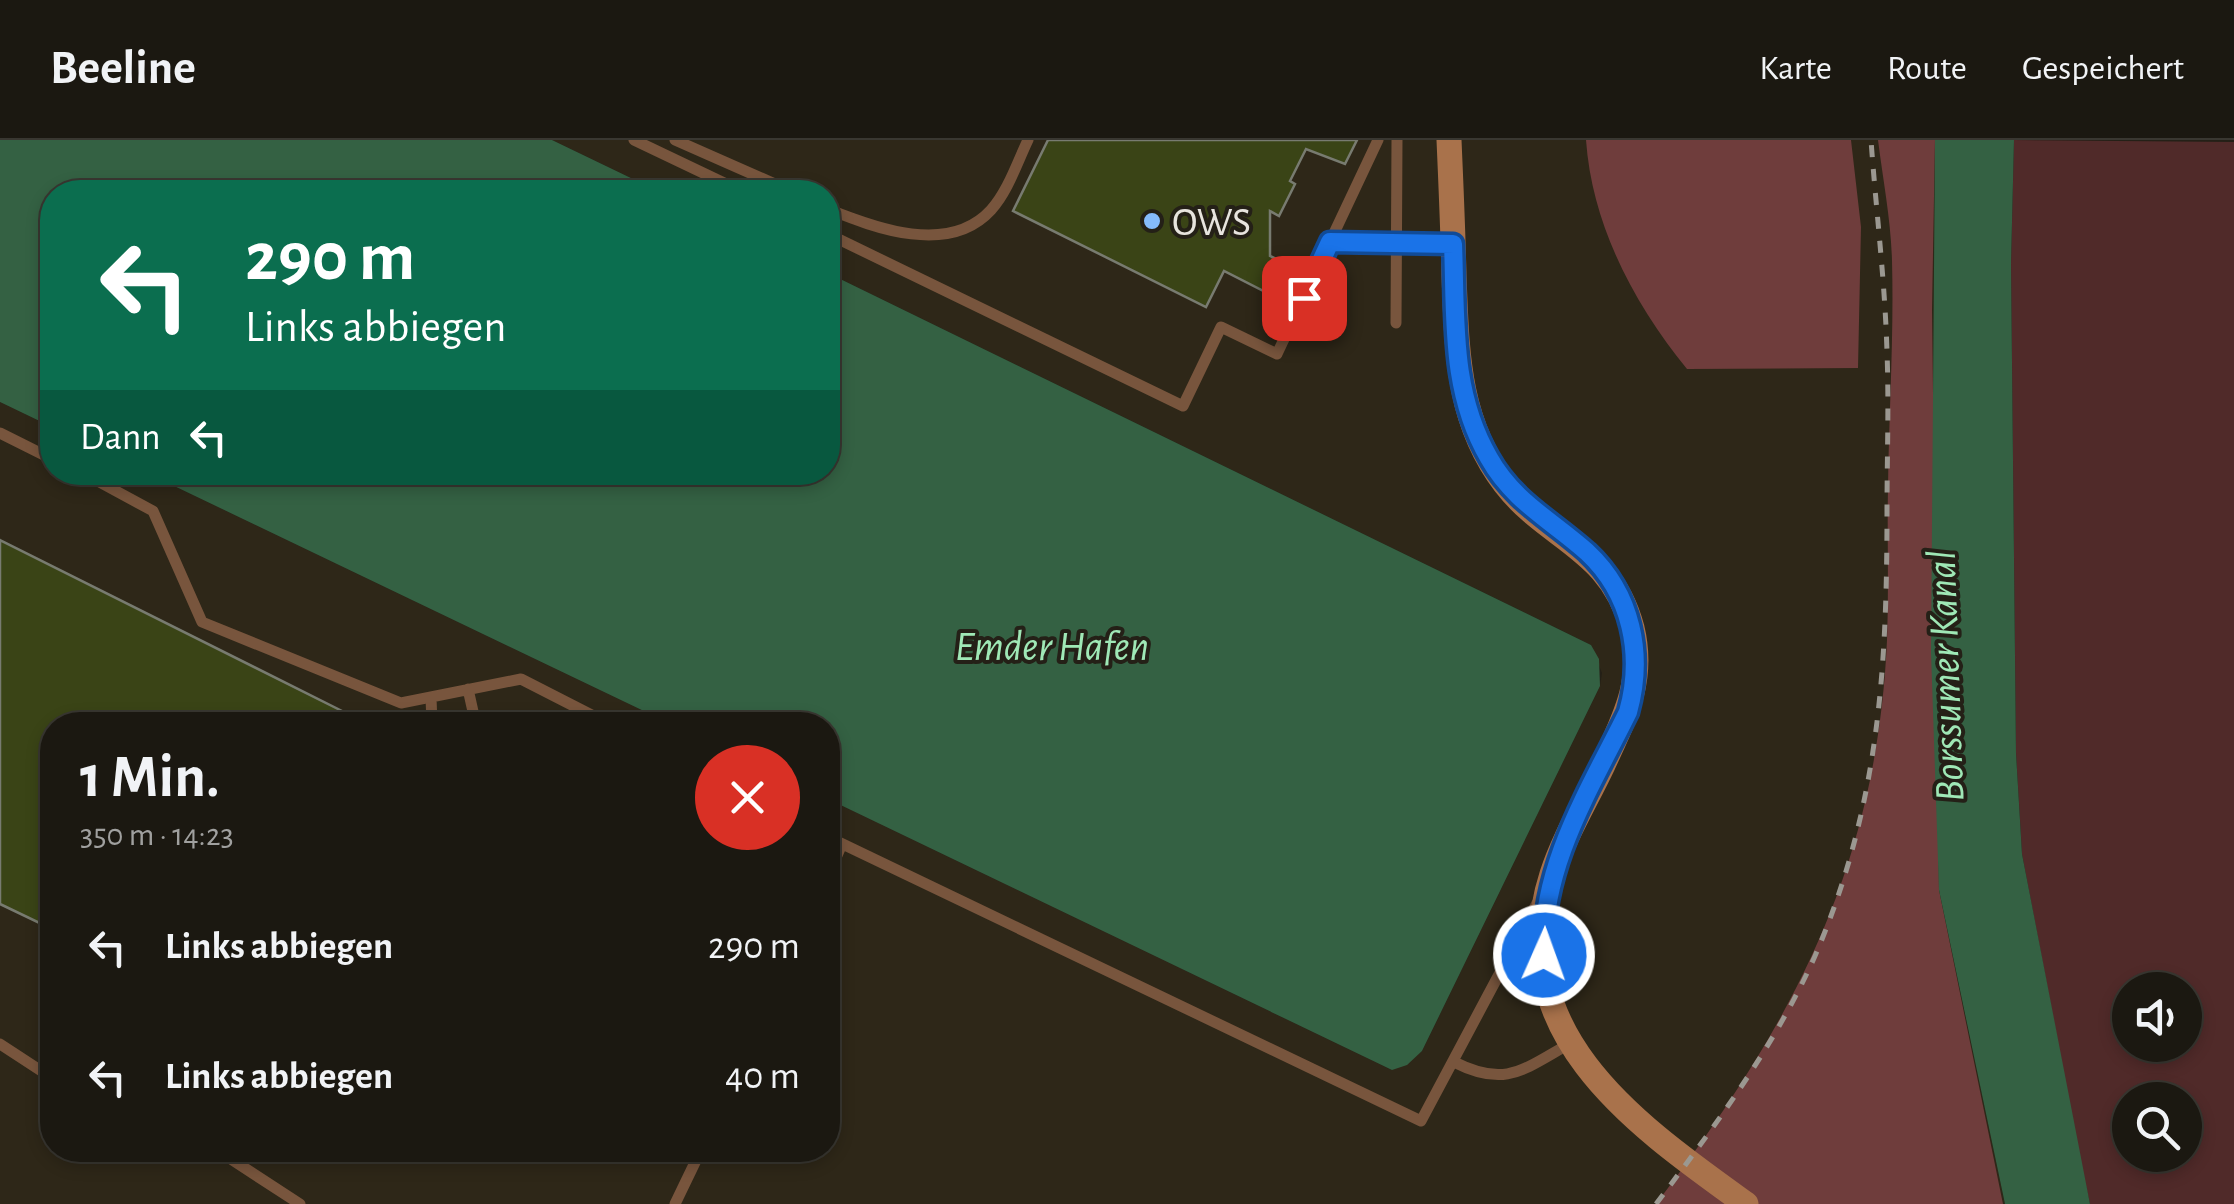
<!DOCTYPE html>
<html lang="de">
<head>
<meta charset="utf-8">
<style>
  body { margin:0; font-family:"Alegreya Sans",sans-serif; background:#28251f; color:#f1f3f6; height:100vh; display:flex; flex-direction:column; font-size:38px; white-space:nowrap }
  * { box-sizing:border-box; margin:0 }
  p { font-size:32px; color:#a0a09f }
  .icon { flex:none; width:55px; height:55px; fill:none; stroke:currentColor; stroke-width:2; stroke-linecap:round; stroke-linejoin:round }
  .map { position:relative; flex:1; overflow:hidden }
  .panel { position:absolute; left:40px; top:572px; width:800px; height:450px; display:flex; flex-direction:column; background:#1b1811; border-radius:40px; box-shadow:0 5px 15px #0003,0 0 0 2px #393731 }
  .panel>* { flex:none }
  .banner { position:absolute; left:40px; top:40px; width:800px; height:305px; border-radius:40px; box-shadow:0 5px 15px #0003,0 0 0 2px #393731; background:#0b6e4f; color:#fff; overflow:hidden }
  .buttons { position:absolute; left:2112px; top:832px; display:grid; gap:20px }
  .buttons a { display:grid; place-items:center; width:90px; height:90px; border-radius:50%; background:#1b1811; box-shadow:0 5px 15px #0003,0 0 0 2px #393731; font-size:50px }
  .pin { position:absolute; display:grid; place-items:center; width:85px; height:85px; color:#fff; margin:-42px; border-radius:20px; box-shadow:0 5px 15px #0006 }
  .me { position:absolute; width:110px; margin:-55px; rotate:2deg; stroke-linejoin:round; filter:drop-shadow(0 0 8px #0008) }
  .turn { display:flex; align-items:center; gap:35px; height:210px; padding:0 40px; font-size:45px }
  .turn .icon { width:130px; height:130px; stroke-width:2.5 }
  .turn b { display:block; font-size:70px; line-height:85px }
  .then { display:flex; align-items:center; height:95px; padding:0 40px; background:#0003; gap:20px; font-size:38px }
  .round { display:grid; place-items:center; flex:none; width:105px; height:105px; border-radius:52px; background:#28251f }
  .headline { display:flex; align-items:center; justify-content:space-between; height:170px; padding:0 40px }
  h1 { font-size:60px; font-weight:600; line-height:75px }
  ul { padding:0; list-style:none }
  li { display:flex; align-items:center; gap:30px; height:130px; padding:0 40px }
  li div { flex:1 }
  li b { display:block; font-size:38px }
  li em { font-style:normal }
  header { display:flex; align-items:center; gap:60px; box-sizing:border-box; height:140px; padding:0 50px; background:#1b1811; border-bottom:2px solid #393731 }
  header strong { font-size:48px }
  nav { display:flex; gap:55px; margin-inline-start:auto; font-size:35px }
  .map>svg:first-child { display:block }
</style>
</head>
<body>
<header>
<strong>Beeline</strong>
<nav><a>Karte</a><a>Route</a><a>Gespeichert</a></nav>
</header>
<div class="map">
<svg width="2234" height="1064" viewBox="0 0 2234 1064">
  <rect width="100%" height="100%" fill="#242017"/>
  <path fill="#2e2718" d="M552 0H1935L1939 750 2005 1064H0V262L52 287V332L147 333 673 585H52V1010H828V659L1392 930 1422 911 1600 546 1602 533 1591 505 828 133V52H660Z"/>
  <path fill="#502a29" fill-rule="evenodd" d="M2014 0 2234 2V1064H2090L2083 1034 2022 714 2016 613 2011 124ZM2130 850H2185V905H2130ZM2130 960H2185V1015H2130Z"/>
  <path fill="#6f3d3c" d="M1586 0H1851L1861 87 1858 228 1687 229C1634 164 1592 85 1586 0Z
    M1878 0H1935L1932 170 1939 750 2003 1064H1656C1791 886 1877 729 1887 500 1889 449 1887 398 1888 348 1889 272 1894 196 1892 121 1891 81 1883 40 1878 0Z"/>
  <path fill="#346143" d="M0 0H552L660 52H52V287L0 262Z
    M1935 0H2014L2011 124 2016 613 2022 714 2090 1064H2005L1939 750 1931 512Z
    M828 133 1591 505 1599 519 1600 546 1422 911 1407 925 1392 930 828 659V585H673L147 333 828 332Z"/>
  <path fill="#3a4416" stroke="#787b70" stroke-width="2.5" d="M1048 0H1357L1345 24 1306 9 1290 41 1295 44 1279 76 1270 71V116L1299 130 1283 161 1224 131 1206 167 1013 71Z
    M0 400 370 585H52V789L0 764Z"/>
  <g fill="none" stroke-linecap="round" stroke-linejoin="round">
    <path stroke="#78553d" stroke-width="11" d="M634 0 743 52
      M675 0 793 52
      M828 69C875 88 949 116 991 70 1008 51 1017 23 1028 0
      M828 94 1183 266 1221 187 1277 214 1378 0
      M1330 102 1453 103
      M1396 183 1397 0
      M0 293 52 319
      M81 332 153 371 202 482 401 563 521 539 611 585
      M468 549 476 585
      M431 557 432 585
      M828 697 1421 981 1537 763
      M828 736 842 704
      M0 904 52 938
      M1454 922C1505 948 1523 930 1569 904
      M217 1010 300 1064
      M675 1064 701 1010"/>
    <path stroke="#a9724b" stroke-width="25" d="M1449 0C1451 45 1453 91 1454 136 1457 211 1457 281 1505 344 1548 400 1611 408 1632 488 1645 541 1624 579 1603 625 1586 661 1564 697 1552 734 1501 892 1636 985 1746 1064"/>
    <path stroke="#9b9891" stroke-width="5" stroke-dasharray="12 12" stroke-linecap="butt" d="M1656 1064C1715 986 1775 906 1815 816 1879 667 1887 530 1887 371 1887 318 1889 265 1887 212 1885 141 1876 70 1871 0"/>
  </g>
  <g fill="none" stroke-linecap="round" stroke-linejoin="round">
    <defs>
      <path id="route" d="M1304 158 1330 102 1453 104C1456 178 1450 251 1489 318 1513 361 1551 380 1587 412 1632 454 1644 515 1628 572 1590 649 1540 727 1544 815"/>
    </defs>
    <use href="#route" stroke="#114b97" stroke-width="25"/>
    <use href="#route" stroke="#1a73e8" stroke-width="18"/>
  </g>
  <circle fill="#85bbfb" stroke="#242017" stroke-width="4" cx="1152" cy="81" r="10"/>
  <g text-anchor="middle" stroke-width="8" stroke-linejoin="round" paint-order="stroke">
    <g font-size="40" fill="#e7e4de" stroke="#242017" text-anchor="start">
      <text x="1172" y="95">OWS</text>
    </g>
    <g font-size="42" font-style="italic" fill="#9fe8b6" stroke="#242017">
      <text x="1052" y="520">Emder Hafen</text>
      <text transform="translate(1944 536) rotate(-92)" y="15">Borssumer Kanal</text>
    </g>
  </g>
</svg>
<div class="buttons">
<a><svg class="icon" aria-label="sound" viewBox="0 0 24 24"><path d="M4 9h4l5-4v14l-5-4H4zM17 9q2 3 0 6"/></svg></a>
<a><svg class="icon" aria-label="search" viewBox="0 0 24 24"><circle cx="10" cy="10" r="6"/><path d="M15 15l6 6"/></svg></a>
</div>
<div class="pin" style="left:1304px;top:158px;background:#d93025"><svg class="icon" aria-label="arrive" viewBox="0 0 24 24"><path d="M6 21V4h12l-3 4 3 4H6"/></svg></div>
<svg class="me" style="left:1544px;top:815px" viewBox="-20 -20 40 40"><circle r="17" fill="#1a73e8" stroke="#fff" stroke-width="3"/><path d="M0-11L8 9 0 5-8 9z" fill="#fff"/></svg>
<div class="banner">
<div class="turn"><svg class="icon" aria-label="left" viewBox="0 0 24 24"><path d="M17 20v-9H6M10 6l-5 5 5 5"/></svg><div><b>290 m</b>Links abbiegen</div></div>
<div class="then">Dann<svg class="icon" aria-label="left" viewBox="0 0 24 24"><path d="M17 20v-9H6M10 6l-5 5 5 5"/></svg></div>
</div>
<section class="panel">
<div class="headline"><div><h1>1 Min.</h1><p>350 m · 14:23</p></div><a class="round" style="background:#d93025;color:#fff"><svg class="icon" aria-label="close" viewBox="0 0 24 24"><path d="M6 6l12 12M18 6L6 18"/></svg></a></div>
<ul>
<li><svg class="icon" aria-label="left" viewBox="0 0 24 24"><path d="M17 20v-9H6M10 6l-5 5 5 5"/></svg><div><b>Links abbiegen</b></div><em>290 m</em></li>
<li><svg class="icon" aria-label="left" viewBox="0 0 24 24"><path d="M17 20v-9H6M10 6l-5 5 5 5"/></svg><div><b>Links abbiegen</b></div><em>40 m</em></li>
</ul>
</section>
</div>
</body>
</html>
